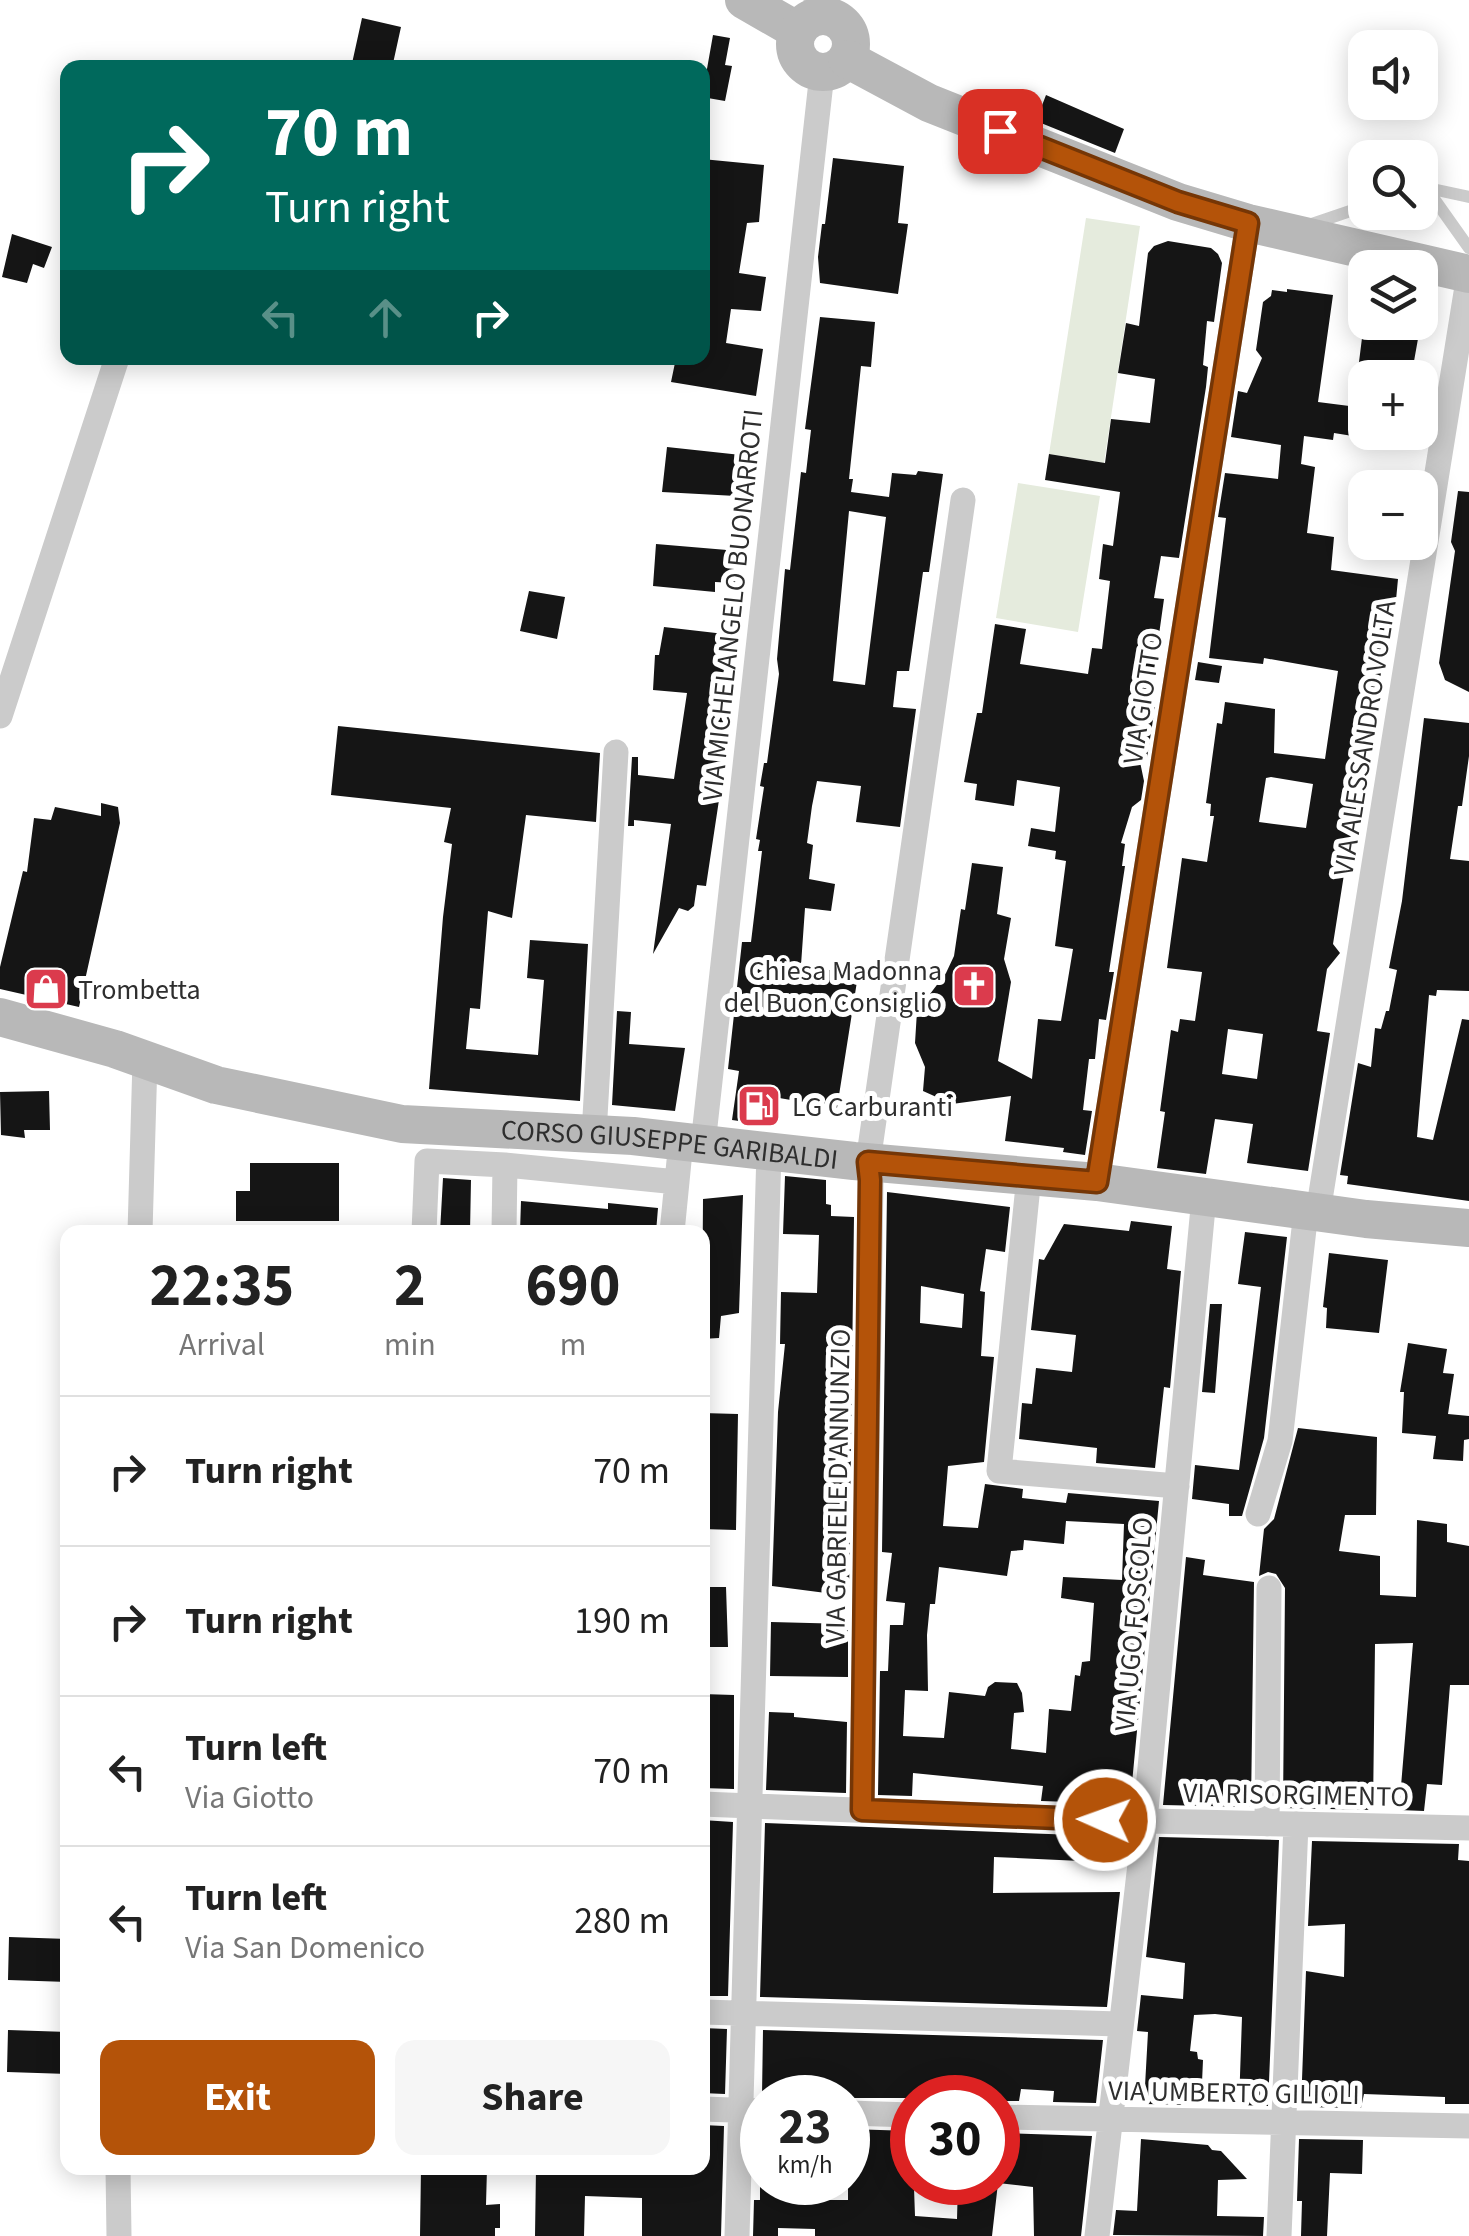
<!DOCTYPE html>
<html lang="en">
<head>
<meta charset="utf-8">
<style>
  body { margin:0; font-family:"Source Sans 3",sans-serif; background:#f6f6f6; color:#222; height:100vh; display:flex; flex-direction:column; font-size:38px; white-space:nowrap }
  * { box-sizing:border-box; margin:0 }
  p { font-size:32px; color:#767676 }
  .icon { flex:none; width:55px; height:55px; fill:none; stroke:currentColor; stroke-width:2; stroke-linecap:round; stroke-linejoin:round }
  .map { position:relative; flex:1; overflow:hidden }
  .panel { position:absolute; left:60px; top:1225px; width:650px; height:950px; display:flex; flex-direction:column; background:#fff; border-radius:20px; box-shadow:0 5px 25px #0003 }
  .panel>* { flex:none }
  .guide { position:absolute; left:60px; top:60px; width:650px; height:305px; border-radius:20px; box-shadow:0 5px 25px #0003; background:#00695c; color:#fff; overflow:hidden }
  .buttons { position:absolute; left:1348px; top:30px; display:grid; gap:20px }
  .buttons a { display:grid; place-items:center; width:90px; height:90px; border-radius:20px; background:#fff; box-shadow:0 5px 25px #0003; font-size:50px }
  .speed { position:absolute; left:740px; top:2075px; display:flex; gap:20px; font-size:50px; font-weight:700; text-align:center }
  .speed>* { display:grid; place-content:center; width:130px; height:130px; border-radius:50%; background:#fff; box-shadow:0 5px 25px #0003; line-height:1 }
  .speed small { font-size:25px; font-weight:400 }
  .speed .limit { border:15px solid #d22; background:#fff; color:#111 }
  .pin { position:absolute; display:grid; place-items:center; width:85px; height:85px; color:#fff; margin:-42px; border-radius:20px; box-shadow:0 5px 15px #0006 }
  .me { position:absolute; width:110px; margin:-55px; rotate:272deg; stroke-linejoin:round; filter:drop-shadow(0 0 8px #0008) }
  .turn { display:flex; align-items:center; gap:35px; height:210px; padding:0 40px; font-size:45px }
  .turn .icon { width:130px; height:130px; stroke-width:2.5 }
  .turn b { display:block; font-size:70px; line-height:85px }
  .lanes { display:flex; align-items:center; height:95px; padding:0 40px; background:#0003; justify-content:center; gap:50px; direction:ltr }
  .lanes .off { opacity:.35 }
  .eta { display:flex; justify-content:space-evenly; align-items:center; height:170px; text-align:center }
  .eta b { font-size:60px; font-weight:700; line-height:70px }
  .action { display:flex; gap:20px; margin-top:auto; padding:20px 40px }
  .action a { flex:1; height:115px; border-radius:20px; background:#b45309; color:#fff; font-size:40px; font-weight:700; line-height:115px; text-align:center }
  .action a+a { background:#f6f6f6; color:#222 }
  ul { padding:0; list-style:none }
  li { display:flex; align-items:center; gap:30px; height:150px; padding:0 40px; border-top:2px solid #e0e0e0 }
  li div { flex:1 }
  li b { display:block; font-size:38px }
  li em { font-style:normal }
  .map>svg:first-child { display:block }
</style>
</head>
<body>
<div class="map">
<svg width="1469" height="2236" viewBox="0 0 1469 2236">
  <rect width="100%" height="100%" fill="#fff"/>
  <path fill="#e5ebdd" d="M1086 218 1140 226 1104 463 1049 454Z
    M1018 483 1100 496 1078 632 996 618Z"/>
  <path fill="#151515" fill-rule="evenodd" d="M362 18 401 27 392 68H351Z
    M713 35 730 38 725 65 732 66 725 101 702 97Z
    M1046 95 1124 129 1115 153 1036 121Z
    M833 158 904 166 898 223 908 224 898 294 820 283 818 257 822 224H825Z
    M702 159 764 165 759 222 747 223 739 273 766 277 761 311 731 309 726 343 763 349 756 396 671 382 676 358H702V340L710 341 702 308Z
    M12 234 52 247 44 268 33 264 27 283 2 277Z
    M1168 241 1211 248 1218 254 1222 263 1214 322 1207 321 1203 365 1208 367 1206 387 1179 558 1161 556 1154 598 1164 599 1149 706 1155 707 1147 758 1139 757 1144 781 1141 800 1132 807 1121 843 1125 844 1122 866H1125L1109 972H1114L1106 1020 1099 1019 1095 1059H1089L1083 1110 1092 1111 1085 1155 1063 1152 1064 1148 1005 1141 1011 1096 952 1104 923 1091 925 1067 915 1043 917 1011 946 973 954 956 961 909 965 910 972 863 1003 867 997 914 1011 918 1004 959 1011 982 998 1061 1032 1079 1038 1019 1061 1021 1073 949 1055 946 1066 861 1055 859 1056 851 1028 846 1031 828 1055 832 1060 787 1017 780 1014 806 975 800 977 784 964 782 977 713H982L995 624 1026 629 1020 664 1088 674 1092 648 1102 649 1110 581 1099 579 1103 544 1113 546 1120 492 1045 480 1049 454 1105 463 1111 419 1150 423 1155 379 1118 373 1126 323 1139 326 1148 253 1154 246Z
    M1287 289 1333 295 1318 402 1365 408V438L1334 433 1333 440 1304 436 1301 464 1315 467 1307 533 1334 537 1331 570 1398 579 1396 600 1391 603 1369 756 1348 849 1333 944 1340 953 1327 969 1317 1031 1330 1033 1308 1171 1247 1163 1253 1124 1215 1119 1206 1174 1157 1168 1165 1112 1160 1111 1171 1030 1178 1032 1180 1019 1195 1021 1202 972 1167 968 1182 858 1207 862 1214 816H1210L1211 804 1206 803 1217 723 1222 724 1225 702 1275 709 1274 753 1325 759 1338 671 1264 658 1263 664 1209 658 1226 518 1218 517 1225 473 1278 479 1281 445 1231 437 1238 391 1247 393 1262 358 1256 350 1263 302 1271 296 1272 290 1287 292ZM1271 777 1313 784 1306 828 1259 822 1266 778ZM1228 1029 1263 1034 1257 1079 1222 1074Z
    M820 317 875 322 871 367 861 366 849 479H853L851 492 889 497 892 473 916 475 918 471 943 474 929 572H923L909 671H897L893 707 916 709 900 827 856 822 861 786 817 781 812 806 807 843 813 845 809 879 835 884 831 911 805 908 801 965 858 975 837 1108 757 1094 753 1123 732 1120 739 1071 728 1069 742 942H751L762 851H758L760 840 756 839 764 787 760 786 764 763H767L779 674 777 659 785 569 790 570 801 472 806 473 811 430 805 429ZM849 511 886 517 865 685 833 681Z
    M1364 322H1421L1411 378H1357Z
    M667 447 741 455 736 496 662 492Z
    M1458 491 1469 492V692L1445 680 1439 663 1455 551 1451 542Z
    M656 544 739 551 735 583 715 582V592L653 586Z
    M529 591 565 597 557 639 520 631Z
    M664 627 716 633 730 638 728 664H725L716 712 732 714 706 886 697 885 694 906 688 911 679 908 653 954 671 824 634 820V826H628L632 757H638V775L674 779 687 693 653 690 655 655H659Z
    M1198 662 1222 666 1219 683 1195 680Z
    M1424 718 1469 723V756L1462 806H1458L1450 859 1469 861V991L1437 990 1436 996 1429 995 1417 1137 1433 1140 1462 1019 1469 1020V1201L1347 1184 1348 1176 1340 1175 1358 1063 1371 1067 1375 1028 1381 1029 1386 1011H1389L1397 970 1389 968 1402 901Z
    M338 726 600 753 596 822 526 815 512 918 488 911 480 1009 470 1008 466 1049 538 1055 544 980 527 978 530 940 588 944 580 1101 429 1089 443 917 452 844 444 842 451 808 331 795Z
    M101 803 118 807 120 823 79 1007 0 989V967L23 871 27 872 34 818 51 820 55 807 101 816Z
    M617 1011 631 1012 629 1044 685 1048 675 1111 612 1105Z
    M49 1091 50 1130H24L25 1138 1 1135 0 1092Z
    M250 1163H339V1221H236V1191H250Z
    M785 1176 826 1180V1204L831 1205V1216L854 1217 849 1596 772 1586 778 1412 785 1344H780L781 1292 817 1293 819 1235 783 1234Z
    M443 1178 471 1180 470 1232H440Z
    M887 1192 1010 1207 1005 1252 986 1249 980 1291 985 1292 981 1356 994 1357 984 1462 948 1466 943 1526 978 1528 985 1484 1023 1489 1022 1498 1066 1503 1068 1493 1159 1501 1130 1804 1041 1801 1043 1786 913 1773 912 1796 878 1795 880 1671H888L890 1625H903L905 1603 886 1601 892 1553 882 1552ZM921 1286 964 1294 962 1328 920 1323ZM1066 1521 1124 1524 1122 1580 1063 1577 1061 1598 1094 1603 1090 1661 1082 1662 1080 1676 1075 1675 1071 1711 1049 1709 1046 1753 1011 1749 1014 1713 1024 1712 1022 1693 1017 1683 995 1682 988 1687 985 1696 949 1692 944 1738 903 1736 905 1690 928 1691 927 1635 930 1604H935L939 1567 1007 1576 1011 1551 1023 1550 1024 1540 1064 1544Z
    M743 1195 739 1313 721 1316 719 1338 702 1339 703 1199Z
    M521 1201 608 1209V1203L658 1208 656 1232H520Z
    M1131 1221 1172 1226 1167 1269 1181 1271 1170 1388 1164 1387 1155 1468 1096 1463 1097 1448 1019 1439 1022 1403 1032 1404 1036 1368 1072 1372 1076 1335 1031 1330 1039 1259 1044 1260 1064 1224 1129 1231Z
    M1245 1232 1287 1237 1264 1438 1242 1516H1229V1504L1192 1499 1195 1465 1239 1470 1261 1287 1238 1284Z
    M1329 1253 1388 1260 1379 1333 1326 1328 1327 1308 1323 1307Z
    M1210 1304H1222L1215 1393 1202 1392Z
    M1408 1343 1447 1349 1443 1373 1454 1374 1448 1414 1469 1416V1439L1464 1440 1463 1461 1433 1459 1436 1436 1402 1433 1404 1392H1400Z
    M702 1413 738 1414 736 1530 702 1529Z
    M1298 1428 1377 1437 1376 1515H1345L1339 1551 1380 1556V1595L1416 1597 1417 1520 1447 1524V1542L1469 1546V1685H1450L1442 1785 1427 1784 1424 1811 1399 1810 1413 1643 1375 1644 1373 1810 1283 1808 1285 1588 1276 1574 1268 1572 1259 1576 1264 1529 1274 1519Z
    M1186 1557 1205 1560 1203 1575 1254 1582 1251 1807 1163 1805Z
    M702 1587H726L728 1647H702Z
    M771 1622 848 1624V1677L770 1676Z
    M702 1694 734 1695V1789L702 1788Z
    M769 1712 794 1713V1717L847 1722 846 1793 766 1790Z
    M702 1820 733 1822 728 1996H702Z
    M765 1823 1127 1837 1124 1863 994 1857 993 1893 1120 1892 1107 2007 760 1997Z
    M1159 1837 1279 1840 1268 2106 1239 2105 1242 2017 1215 2014 1194 2015 1190 2051 1197 2052 1198 2059 1203 2060 1201 2105 1144 2104 1148 2032 1137 2031 1141 1995 1183 1999 1185 1963 1146 1957Z
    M1312 1841 1459 1844 1458 1860 1469 1861V2104H1445V2097L1364 2094 1361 2108 1301 2107 1306 1971 1344 1977 1345 1924 1308 1926Z
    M9 1937 68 1939V1982L8 1980Z
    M702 2028 727 2029 725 2094 702 2093Z
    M8 2030 68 2032V2074L7 2072Z
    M763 2030 1103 2040 1096 2103 1053 2102 1054 2091 1021 2089 1019 2101H998V2098H771L762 2095Z
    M702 2125 724 2126 721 2236H642V2198L585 2196 584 2236H535L536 2168H702Z
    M848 2129 912 2131 915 2216 957 2219 958 2182H998V2133L1092 2136 1081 2236H1034L1033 2187 998 2183 992 2236H815V2229L778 2228V2236H753L754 2200H760V2182H807L806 2200H848Z
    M1141 2139 1208 2145 1212 2150 1221 2151 1247 2179 1218 2180 1217 2216 1264 2217 1263 2236 1113 2235 1116 2210 1137 2211Z
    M1299 2139 1363 2140 1362 2174 1330 2173 1327 2236H1301L1302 2201H1297Z
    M421 2168H487L486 2205 500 2204V2228H495V2236H420Z"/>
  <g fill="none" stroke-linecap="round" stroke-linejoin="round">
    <path stroke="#cbcbcb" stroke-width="12" d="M1425 186 1469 248
      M1423 187 1469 197
      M1306 226 1365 206"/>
    <path stroke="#cbcbcb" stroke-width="25" d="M816 0 820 16
      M0 716 117 358
      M594 1134 616 752
      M703 1144 822 73
      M1029 1176 999 1471 1177 1486
      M1097 1182 1248 223
      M1318 1212 1469 274
      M140 1232 145 1060
      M424 1232 427 1161 505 1165 677 1182
      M504 1232 505 1165
      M672 1232 681 1141
      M1258 1514 1280 1441 1306 1211
      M702 1804 1105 1820 1469 1828
      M862 1810 871 1180 868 1162 963 500
      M1267 1824 1269 1588
      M702 2012 1120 2024
      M702 2109 762 2111
      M848 2113 912 2115
      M998 2117 1469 2126
      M118 2168 119 2236
      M737 2236 769 1151
      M1097 2236 1145 1821 1204 1197
      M1279 2236 1296 1824"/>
    <g stroke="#b8b8b8" stroke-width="38">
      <path d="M744 0 798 31"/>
      <circle cx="823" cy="44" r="28"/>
      <path d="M847 59 929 103 1178 202 1248 223 1469 274"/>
      <path id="s1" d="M0 1017 115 1049 216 1085 402 1124 633 1136 854 1161 1097 1182 1366 1219 1469 1228"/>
    </g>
  </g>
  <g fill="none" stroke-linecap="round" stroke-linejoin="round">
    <defs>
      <path id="route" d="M1000 131 1178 202 1248 223 1097 1182 868 1162 870 1180 862 1810 1105 1820"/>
    </defs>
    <use href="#route" stroke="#753606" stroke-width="25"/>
    <use href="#route" stroke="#b45309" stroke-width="18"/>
  </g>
  <defs>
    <symbol id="church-square" viewBox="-11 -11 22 22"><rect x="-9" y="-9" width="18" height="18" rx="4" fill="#db3b4d" stroke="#fff"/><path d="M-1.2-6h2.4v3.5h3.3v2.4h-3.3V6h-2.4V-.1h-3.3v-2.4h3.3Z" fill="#fff"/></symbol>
    <symbol id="shop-square" viewBox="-11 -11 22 22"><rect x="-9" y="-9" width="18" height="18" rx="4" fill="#db3b4d" stroke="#fff"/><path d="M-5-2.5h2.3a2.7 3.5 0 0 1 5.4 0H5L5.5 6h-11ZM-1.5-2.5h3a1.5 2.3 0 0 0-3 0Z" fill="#fff"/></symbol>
    <symbol id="fuel-square" viewBox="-11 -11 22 22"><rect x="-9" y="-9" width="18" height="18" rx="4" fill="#db3b4d" stroke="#fff"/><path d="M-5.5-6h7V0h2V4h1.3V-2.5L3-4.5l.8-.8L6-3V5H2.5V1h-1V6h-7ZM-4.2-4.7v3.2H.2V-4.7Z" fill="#fff"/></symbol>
  </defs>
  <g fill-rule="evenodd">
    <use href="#church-square" x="949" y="961" width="50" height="50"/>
    <use href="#shop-square" x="21" y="964" width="50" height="50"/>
    <use href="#fuel-square" x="734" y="1081" width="50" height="50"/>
  </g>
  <g text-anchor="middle" stroke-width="10" stroke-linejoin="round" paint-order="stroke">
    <g font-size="28" fill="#2e2e2e" stroke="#fff">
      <text transform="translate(732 605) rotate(-84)" y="10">VIA MICHELANGELO BUONARROTI</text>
      <text transform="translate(1142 698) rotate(-81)" y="10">VIA GIOTTO</text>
      <text transform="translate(1364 738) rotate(-81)" y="10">VIA ALESSANDRO VOLTA</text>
      <text dy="10" stroke="none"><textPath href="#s1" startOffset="685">CORSO GIUSEPPE GARIBALDI</textPath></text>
      <text transform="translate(837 1486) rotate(-89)" y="10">VIA GABRIELE D'ANNUNZIO</text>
      <text transform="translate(1133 1624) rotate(-85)" y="10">VIA UGO FOSCOLO</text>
      <text transform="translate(1296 1794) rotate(1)" y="10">VIA RISORGIMENTO</text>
      <text transform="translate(1234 2092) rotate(1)" y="10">VIA UMBERTO GILIOLI</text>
    </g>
    <g font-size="28" fill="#2e2e2e" stroke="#fff" text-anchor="start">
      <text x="942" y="980" text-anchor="end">Chiesa Madonna<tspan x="942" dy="32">del Buon Consiglio</tspan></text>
      <text x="78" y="999">Trombetta</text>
      <text x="792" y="1116">LG Carburanti</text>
    </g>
  </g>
</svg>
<div class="buttons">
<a><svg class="icon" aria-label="sound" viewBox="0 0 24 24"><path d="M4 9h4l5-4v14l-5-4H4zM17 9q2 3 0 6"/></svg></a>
<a><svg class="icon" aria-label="search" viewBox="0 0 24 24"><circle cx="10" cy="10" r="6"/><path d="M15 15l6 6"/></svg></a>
<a><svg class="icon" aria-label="layers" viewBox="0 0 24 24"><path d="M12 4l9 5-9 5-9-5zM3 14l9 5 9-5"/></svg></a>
<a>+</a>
<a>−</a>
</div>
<div class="speed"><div>23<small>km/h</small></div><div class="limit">30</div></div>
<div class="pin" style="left:1000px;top:131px;background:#d93025"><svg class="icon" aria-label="arrive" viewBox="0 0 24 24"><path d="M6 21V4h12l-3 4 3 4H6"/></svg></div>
<svg class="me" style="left:1105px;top:1820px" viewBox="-20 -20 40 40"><circle r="17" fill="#b45309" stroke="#fff" stroke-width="3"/><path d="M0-11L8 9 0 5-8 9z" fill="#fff"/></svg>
<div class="guide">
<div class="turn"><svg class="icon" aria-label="right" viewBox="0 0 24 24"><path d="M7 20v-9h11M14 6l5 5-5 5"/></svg><div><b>70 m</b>Turn right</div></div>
<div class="lanes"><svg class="icon off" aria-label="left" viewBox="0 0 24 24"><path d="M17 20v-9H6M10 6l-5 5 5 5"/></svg><svg class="icon off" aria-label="ahead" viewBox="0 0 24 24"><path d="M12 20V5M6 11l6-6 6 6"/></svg><svg class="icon" aria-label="right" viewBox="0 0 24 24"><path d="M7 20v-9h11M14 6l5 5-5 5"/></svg></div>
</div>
<section class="panel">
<div class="eta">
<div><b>22:35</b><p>Arrival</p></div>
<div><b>2</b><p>min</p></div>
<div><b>690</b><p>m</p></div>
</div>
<ul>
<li><svg class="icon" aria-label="right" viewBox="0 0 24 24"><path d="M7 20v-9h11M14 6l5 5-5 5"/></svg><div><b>Turn right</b></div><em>70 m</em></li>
<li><svg class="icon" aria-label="right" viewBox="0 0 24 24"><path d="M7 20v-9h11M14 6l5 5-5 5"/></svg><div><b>Turn right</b></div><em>190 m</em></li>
<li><svg class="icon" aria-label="left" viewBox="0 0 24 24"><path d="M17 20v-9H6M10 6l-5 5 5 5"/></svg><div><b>Turn left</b><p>Via Giotto</p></div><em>70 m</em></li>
<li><svg class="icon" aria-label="left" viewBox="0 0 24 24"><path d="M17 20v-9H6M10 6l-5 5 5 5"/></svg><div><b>Turn left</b><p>Via San Domenico</p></div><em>280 m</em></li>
</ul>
<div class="action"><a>Exit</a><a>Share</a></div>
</section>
</div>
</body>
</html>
